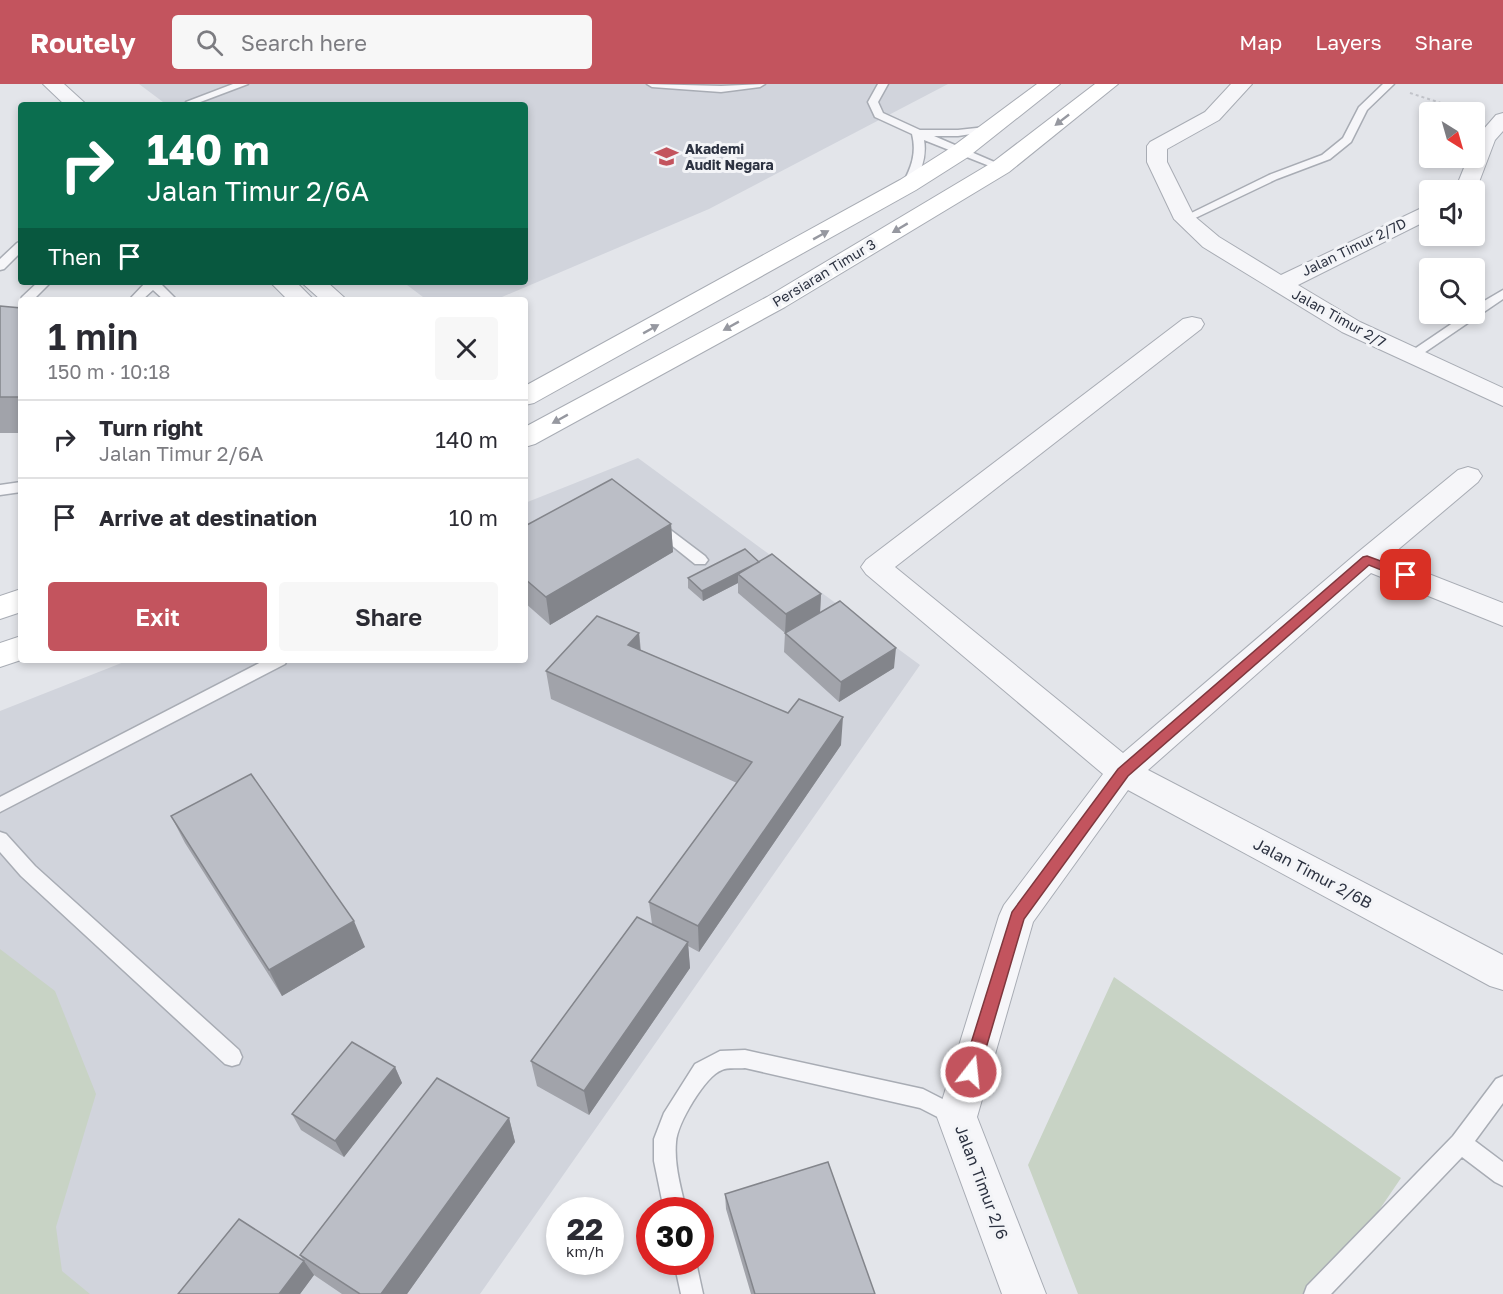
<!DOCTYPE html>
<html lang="en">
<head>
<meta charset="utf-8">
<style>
  body { margin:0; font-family:"Golos Text",sans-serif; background:#f7f7f7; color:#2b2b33; height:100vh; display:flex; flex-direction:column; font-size:22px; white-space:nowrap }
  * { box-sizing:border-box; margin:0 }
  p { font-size:20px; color:#7c7c81 }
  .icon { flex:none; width:33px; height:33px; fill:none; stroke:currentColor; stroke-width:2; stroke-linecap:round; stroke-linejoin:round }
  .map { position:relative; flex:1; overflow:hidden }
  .panel { position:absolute; left:18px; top:213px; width:510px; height:366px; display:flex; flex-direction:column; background:#fff; border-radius:6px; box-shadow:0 3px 9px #0003 }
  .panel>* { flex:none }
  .top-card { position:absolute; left:18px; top:18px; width:510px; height:183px; border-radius:6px; box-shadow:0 3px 9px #0003; background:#0b6e4f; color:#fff; overflow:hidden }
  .needle { width:39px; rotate:143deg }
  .tools { position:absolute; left:1419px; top:18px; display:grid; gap:12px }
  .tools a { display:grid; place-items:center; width:66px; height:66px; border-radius:6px; background:#fff; box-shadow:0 3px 9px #0003; font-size:30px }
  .speed { position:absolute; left:546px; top:1113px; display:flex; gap:12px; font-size:30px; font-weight:700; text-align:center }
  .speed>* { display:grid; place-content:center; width:78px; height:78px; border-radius:50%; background:#fff; box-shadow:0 3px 9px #0003; line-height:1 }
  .speed small { font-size:15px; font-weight:400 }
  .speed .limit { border:9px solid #d22; background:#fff; color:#111 }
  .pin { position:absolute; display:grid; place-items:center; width:51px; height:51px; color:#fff; margin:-26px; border-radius:12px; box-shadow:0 3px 9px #0006 }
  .me { position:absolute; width:66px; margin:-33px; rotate:16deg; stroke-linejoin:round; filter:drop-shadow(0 0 4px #0008) }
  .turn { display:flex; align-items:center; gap:21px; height:126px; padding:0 30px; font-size:27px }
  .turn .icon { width:78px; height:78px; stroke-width:2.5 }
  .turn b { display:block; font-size:42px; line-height:51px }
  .then { display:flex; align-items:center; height:57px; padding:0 30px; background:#0003; gap:12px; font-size:22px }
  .round { display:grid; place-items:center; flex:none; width:63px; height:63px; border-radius:6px; background:#f7f7f7 }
  .head { display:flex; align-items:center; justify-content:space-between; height:102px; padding:0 30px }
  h1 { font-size:36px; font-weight:600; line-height:45px }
  .button { display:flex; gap:12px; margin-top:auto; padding:12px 30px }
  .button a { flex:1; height:69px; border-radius:6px; background:#c3545e; color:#fff; font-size:24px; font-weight:600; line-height:69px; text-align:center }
  .button a+a { background:#f7f7f7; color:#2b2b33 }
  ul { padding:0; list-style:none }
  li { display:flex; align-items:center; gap:18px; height:78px; padding:0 30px; border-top:2px solid #e1e1e2 }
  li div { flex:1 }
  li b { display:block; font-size:22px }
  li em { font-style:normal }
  header { display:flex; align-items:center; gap:36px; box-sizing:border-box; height:84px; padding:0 30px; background:#c3545e; color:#fff }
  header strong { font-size:28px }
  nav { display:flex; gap:33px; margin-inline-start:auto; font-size:21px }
  .search { width:420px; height:54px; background:#f7f7f7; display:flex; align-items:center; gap:15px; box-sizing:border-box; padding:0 21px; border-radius:6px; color:#7c7c81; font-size:22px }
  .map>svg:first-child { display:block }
</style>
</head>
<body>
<header>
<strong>Routely</strong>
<div class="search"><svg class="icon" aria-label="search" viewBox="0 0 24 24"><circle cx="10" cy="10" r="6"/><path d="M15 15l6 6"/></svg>Search here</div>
<nav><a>Map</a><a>Layers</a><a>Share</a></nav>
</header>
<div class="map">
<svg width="1503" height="1210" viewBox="0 0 1503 1210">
  <rect width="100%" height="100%" fill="#e3e5ea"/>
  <path fill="#d1d4dc" d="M139 0H948L709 125 495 216H427L403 198H525V21H167Z
    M638 374 920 581 480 1210H0V627L129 576H525V419Z"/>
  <path fill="#c8d3c5" d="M0 865 55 907 96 1010 56 1143 62 1187 90 1210H0Z
    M1114 893 1401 1094 1322 1210H1078L1028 1081Z"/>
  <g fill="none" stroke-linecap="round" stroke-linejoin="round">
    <defs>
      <path id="lane" d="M233 0H248L195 20 186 18Z
        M647 0 721 2 765 0 760 3 721 8 652 3Z
        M878 0H888L878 18 883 29 920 46H958L995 42V46L991 47 958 52H934L1006 83 1001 86 997 85 924 56C927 73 921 88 912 103H904L902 101C911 84 917 70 912 50L875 33 868 18Z
        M1383 0H1394L1367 26 1351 58 1330 75 1277 95 1189 137 1185 138 1179 135 1269 91 1322 71 1343 54 1359 23Z
        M21 157V168L4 185 0 186V175L17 159Z
        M38 198H51L33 216 21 218 22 213Z
        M146 198H159L177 216H164L153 206 142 216H129Z
        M1503 206V215L1415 275H1405L1404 272 1466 230H1474V223Z
        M21 398V408L0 411V401Z
        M655 436 660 438 705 472 708 476 705 480H695L650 444 648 441 650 438Z
        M265 576H287L285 580 0 728V713Z
        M0 748 6 750 35 782 239 966 242 973 239 980 232 982 225 980 21 792 0 768Z
        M745 966 923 1005 964 1026 968 1033 964 1040 957 1043 920 1024 745 984C738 985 728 983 722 986 705 992 677 1040 676 1058 674 1081 681 1104 686 1126H664L654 1077V1055L664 1029 695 980 720 967Z
        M1503 992V1019L1475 1057 1503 1078V1102L1495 1098 1462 1073 1331 1210H1304L1307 1202 1453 1052 1496 995Z
        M674 1178H696L703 1210H681Z"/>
      <path id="street" d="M43 0H64L87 21H65Z
        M1231 0H1252L1219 36 1167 65V78L1194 132 1219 153 1281 191 1430 120V135L1298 201 1360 238 1503 304V322L1342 248 1203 163 1174 135 1147 78V62L1150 58 1205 28Z
        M1503 29V47L1495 56 1476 106H1455L1468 74H1474L1476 54 1496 31Z
        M270 198H296L314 216H288Z
        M301 198H327L347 216H321Z
        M1192 233 1201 235 1204 240 1201 245 895 483 1123 669 1357 469 1458 386 1468 383 1478 386 1482 392 1478 398 1388 474 1503 519V542L1371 489 1148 686 1503 871V906L1490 902 1128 706 1033 838 977 1033 1046 1210H1002L937 1033 999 832 1004 821 1103 690 866 490 861 483 866 476 1183 235Z"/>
      <path id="secondary" d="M1037 0H1060L968 73 916 106 534 319 525 321V302L900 96 952 63Z
        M1095 0H1118L1009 88 785 223 535 360 525 363V343L767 213 993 78Z
        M21 505V528L0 535V512Z
        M21 552V576L0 583V559Z"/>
    </defs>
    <use href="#lane" stroke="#a8acb4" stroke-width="3"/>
    <use href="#street" stroke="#a8acb4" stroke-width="2"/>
    <use href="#secondary" stroke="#a8acb4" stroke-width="2"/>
    <path stroke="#c1c3c9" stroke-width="2" stroke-dasharray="3 3" stroke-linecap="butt" d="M1410 9 1469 28"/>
    <use href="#lane" fill="#f6f6f9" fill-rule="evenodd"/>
    <use href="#street" fill="#f6f6f9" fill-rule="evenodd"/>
    <use href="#secondary" fill="#fff" fill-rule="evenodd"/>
  </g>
  <path fill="#a1a3aa" d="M0 222 21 224V349H0Z
    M671 440 673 468 550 541 525 519V442Z
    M759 478 821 510 820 528 894 584 839 618 784 568 785 549 738 509V499L703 517 688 504V494Z
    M639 549 641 566 841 661 699 868 688 862 690 884 589 1031 537 1002 531 977 652 840 649 818 737 699 551 615 546 587Z
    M171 732 365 863 282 912 185 759Z
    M395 983 402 999 344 1073 301 1046 292 1030Z
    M509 1034 515 1058 407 1210H342L314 1191 300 1210H178L304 1177 300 1171Z
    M725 1110 875 1210H751L726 1125Z"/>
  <path fill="#83858b" d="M671 440 673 468 550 541 546 513Z
    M759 478 738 490V499L703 517 702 507Z
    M821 510 820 529 785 550 786 530Z
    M639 549 641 577 628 561Z
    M896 564 894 584 839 618 841 598Z
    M843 633 841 661 699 868 698 842Z
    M354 837 365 863 282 912 269 886Z
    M688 858 690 884 589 1031 584 1007Z
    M395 983 402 999 344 1073 335 1057Z
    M509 1034 515 1058 407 1210H381Z
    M304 1177 314 1191 300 1210H279Z"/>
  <path fill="#bbbec6" stroke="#83858b" stroke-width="1.5" d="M0 222 21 224V313H0Z
    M612 395 671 440 546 513 525 495V442Z
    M745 465 759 478 702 507 688 494Z
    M772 470 821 510 786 530 738 490Z
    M840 517 896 564 841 598 785 549Z
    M597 532 639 549 628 561 788 629 799 615 843 633 698 842 649 818 752 678 546 587Z
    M251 690 354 837 269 886 171 732Z
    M637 833 688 858 584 1007 531 977Z
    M352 958 395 983 335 1057 292 1030Z
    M437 994 509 1034 381 1210H360L300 1171Z
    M828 1078 875 1210H755L725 1110Z
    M239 1135 304 1177 279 1210H178Z"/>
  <defs><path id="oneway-solid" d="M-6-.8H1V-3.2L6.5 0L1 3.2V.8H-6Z" transform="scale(1.5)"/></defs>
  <g fill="#9698a0">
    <use href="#oneway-solid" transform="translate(1062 36) rotate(142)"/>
    <use href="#oneway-solid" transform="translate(900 144) rotate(149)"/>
    <use href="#oneway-solid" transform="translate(821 151) rotate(-29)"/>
    <use href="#oneway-solid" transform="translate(731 242) rotate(151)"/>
    <use href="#oneway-solid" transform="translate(651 245) rotate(-29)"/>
    <use href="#oneway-solid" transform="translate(560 335) rotate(151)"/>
  </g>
  <path fill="#c3545e" stroke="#7f373d" stroke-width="1.5" d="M1367 472 1411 488 1412 491 1406 496 1369 481 1128 692 1024 835 979 988 977 994 971 996 965 994 962 988 1012 828 1118 685 1363 473Z"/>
  <defs>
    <symbol id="university-bare" viewBox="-9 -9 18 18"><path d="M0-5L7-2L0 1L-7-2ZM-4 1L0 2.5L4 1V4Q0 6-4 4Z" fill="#c3545e" stroke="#f3f4f7" stroke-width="2.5" paint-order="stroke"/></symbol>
  </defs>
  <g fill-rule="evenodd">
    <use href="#university-bare" x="650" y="56" width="33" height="33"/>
  </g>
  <g text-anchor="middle" stroke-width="6" stroke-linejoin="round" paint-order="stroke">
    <g font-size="14" font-weight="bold" fill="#2c3241" stroke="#f3f4f7" text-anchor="start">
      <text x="685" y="70">Akademi<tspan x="685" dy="16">Audit Negara</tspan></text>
    </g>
    <g font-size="14" fill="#2c3241" stroke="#f3f4f7">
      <text transform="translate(1354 163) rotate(-26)" y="5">Jalan Timur 2/7D</text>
      <text transform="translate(824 189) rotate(-31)" y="5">Persiaran Timur 3</text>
      <text transform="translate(1339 234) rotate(29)" y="5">Jalan Timur 2/7</text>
    </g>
    <g font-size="16" fill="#2c3241" stroke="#f3f4f7">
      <text transform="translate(1313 789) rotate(28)" y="6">Jalan Timur 2/6B</text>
      <text transform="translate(982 1098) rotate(69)" y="6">Jalan Timur 2/6</text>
    </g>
  </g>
</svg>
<div class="tools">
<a><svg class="needle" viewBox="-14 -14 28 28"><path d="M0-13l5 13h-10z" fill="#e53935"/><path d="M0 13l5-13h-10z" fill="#7c7c81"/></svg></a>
<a><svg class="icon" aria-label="sound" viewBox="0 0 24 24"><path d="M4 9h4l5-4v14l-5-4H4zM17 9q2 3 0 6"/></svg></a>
<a><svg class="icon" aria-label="search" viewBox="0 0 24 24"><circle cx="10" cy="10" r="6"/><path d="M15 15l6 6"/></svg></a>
</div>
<div class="speed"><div>22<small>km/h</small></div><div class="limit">30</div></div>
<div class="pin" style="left:1406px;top:491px;background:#d93025"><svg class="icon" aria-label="arrive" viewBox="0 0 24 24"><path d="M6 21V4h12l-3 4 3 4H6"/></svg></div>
<svg class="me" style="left:971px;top:988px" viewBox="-20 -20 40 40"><circle r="17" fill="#c3545e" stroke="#fff" stroke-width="3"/><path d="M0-11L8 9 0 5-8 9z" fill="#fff"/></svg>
<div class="top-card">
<div class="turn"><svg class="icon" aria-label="right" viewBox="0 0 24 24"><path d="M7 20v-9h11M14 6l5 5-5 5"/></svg><div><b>140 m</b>Jalan Timur 2/6A</div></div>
<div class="then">Then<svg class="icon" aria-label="arrive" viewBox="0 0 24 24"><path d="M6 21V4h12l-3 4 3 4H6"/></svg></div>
</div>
<section class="panel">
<div class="head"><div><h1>1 min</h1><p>150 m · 10:18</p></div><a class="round"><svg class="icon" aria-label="close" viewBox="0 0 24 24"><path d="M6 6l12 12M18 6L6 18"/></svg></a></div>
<ul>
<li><svg class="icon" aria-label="right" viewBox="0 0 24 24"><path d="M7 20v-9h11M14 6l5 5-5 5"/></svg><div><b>Turn right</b><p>Jalan Timur 2/6A</p></div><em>140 m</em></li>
<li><svg class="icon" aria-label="arrive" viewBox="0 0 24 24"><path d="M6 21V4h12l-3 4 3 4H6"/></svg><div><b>Arrive at destination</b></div><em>10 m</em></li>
</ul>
<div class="button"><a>Exit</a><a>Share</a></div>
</section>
</div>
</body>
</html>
